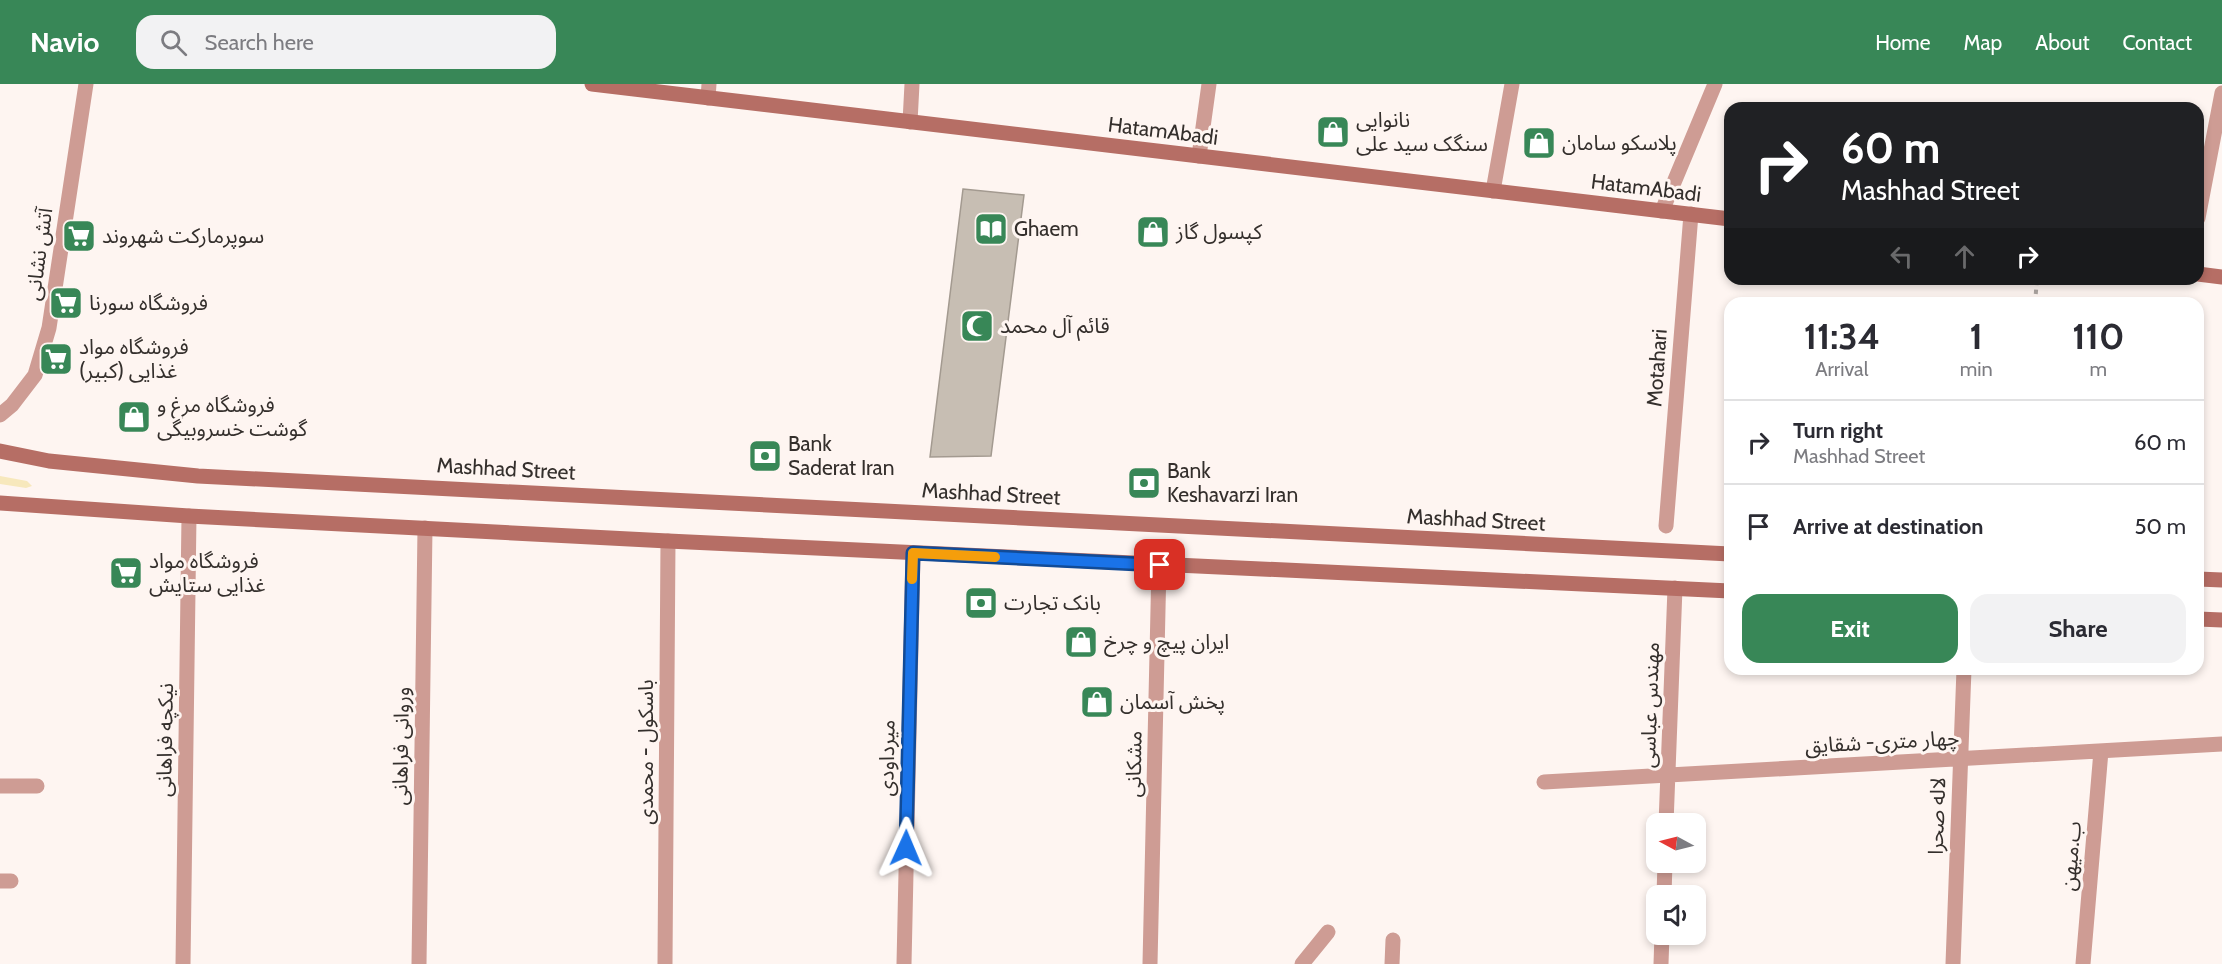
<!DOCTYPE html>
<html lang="en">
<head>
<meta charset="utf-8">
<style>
  body { margin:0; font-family:Cabin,"Noto Sans Arabic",sans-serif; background:#f2f2f3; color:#2b2b33; height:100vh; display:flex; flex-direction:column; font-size:22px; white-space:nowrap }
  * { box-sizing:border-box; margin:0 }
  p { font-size:20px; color:#7c7c81 }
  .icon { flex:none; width:33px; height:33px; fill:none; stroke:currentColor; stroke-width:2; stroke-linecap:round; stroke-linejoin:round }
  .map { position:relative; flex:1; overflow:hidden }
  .drawer { position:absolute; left:1724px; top:213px; width:480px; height:378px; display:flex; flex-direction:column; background:#fff; border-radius:18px; box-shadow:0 3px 9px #0003 }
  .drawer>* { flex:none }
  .banner { position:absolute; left:1724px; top:18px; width:480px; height:183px; border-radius:18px; box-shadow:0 3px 9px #0003; background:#202124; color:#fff; overflow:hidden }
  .needle { width:39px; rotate:277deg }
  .buttons { position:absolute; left:1646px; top:729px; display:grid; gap:12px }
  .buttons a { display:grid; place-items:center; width:60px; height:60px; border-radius:12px; background:#fff; box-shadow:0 3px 9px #0003; font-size:30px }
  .pin { position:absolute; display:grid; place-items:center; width:51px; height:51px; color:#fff; margin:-26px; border-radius:12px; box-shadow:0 3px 9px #0006 }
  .me { position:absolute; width:66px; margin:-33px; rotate:1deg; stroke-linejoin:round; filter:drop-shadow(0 0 4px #0008) }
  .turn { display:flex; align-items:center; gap:21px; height:126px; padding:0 18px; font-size:27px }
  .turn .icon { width:78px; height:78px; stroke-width:2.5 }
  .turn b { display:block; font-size:42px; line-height:51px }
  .lanes { display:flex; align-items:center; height:57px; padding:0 18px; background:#0003; justify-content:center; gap:30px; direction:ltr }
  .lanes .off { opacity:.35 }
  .eta { display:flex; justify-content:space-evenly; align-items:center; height:102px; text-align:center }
  .eta b { font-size:36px; font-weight:700; line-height:42px }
  .button { display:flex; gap:12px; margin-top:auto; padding:12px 18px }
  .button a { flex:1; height:69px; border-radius:18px; background:#388757; color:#fff; font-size:24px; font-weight:700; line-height:69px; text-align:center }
  .button a+a { background:#f2f2f3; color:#2b2b33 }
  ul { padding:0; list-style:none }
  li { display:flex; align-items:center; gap:18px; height:84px; padding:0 18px; border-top:2px solid #e1e1e2 }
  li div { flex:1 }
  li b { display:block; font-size:22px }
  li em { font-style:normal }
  header { display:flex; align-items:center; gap:36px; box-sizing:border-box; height:84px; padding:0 30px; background:#388757; color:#fff }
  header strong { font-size:28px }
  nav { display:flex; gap:33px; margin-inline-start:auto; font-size:21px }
  .search { width:420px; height:54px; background:#f2f2f3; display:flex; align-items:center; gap:15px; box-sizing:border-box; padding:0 21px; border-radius:18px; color:#7c7c81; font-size:22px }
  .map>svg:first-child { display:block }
</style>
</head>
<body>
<header>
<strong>Navio</strong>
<div class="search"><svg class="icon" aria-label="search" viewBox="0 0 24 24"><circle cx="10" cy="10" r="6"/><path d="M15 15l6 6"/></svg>Search here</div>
<nav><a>Home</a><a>Map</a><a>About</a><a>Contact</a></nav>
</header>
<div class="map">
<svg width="2222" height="880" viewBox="0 0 2222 880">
  <rect width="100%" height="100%" fill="#fef5f1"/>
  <path fill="#f7e8bc" d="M0 392 27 397 32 402 26 404 0 400Z"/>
  <path fill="#c7beb3" stroke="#a39a90" stroke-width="1.5" d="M963 105 1024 111 991 372 930 373Z"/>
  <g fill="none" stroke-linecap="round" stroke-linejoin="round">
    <path stroke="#aba4a0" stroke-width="4" stroke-dasharray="4.5 4.5" stroke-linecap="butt" d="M2035 219 2037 195"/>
    <path stroke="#ce9c94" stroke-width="15" d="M708 14 709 0
      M910 38 912 0
      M1199 72 1209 0
      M1493 107 1512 0
      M1662 127 1715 0
      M2198 134 2222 9
      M0 331 12 321 35 291 49 244 86 0
      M1666 442 1691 130
      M1544 698 2222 660
      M0 702H37
      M1666 740 1675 504
      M0 797H11
      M1664 812 1665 778
      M183 880 189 432
      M419 880 425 444
      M665 880 668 457
      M904 880 913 469
      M1150 880 1159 481
      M1302 880 1328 848
      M1392 880 1393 856
      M1661 880 1662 850
      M1953 880 1964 585
      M2083 880 2101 667"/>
    <path stroke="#b66e65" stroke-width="15" d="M592 0 1730 135
      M2198 190 2222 193
      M0 367 49 377 198 392 1730 470
      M0 419 189 432 668 457 1730 507
      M2198 495 2222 496
      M2198 535 2222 536"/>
  </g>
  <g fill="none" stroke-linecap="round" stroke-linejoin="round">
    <defs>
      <path id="route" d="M906 764 913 469 1160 481"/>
    </defs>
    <use href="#route" stroke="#114b97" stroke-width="15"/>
    <use href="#route" stroke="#1a73e8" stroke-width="10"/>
    <path stroke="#f59e0b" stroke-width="10" d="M912 495 913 469 995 473"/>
  </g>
  <defs>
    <symbol id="shop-square" viewBox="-11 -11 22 22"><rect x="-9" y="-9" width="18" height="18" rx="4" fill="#388757" stroke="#fef5f1"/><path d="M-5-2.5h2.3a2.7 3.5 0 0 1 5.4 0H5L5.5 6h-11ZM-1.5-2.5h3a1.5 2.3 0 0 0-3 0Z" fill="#fff"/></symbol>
    <symbol id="library-square" viewBox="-11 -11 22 22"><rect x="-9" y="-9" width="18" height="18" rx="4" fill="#388757" stroke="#fef5f1"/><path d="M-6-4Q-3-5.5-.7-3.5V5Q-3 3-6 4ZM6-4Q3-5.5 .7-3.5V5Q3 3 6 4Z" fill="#fff"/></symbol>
    <symbol id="supermarket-square" viewBox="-11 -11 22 22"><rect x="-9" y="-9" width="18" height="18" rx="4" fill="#388757" stroke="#fef5f1"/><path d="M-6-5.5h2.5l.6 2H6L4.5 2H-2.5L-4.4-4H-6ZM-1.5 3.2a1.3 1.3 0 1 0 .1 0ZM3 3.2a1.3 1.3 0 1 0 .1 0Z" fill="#fff"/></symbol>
    <symbol id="mosque-square" viewBox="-11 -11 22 22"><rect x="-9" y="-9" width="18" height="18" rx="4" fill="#388757" stroke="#fef5f1"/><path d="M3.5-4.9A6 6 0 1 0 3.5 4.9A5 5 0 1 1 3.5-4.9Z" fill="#fff"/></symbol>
    <symbol id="bank-square" viewBox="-11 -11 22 22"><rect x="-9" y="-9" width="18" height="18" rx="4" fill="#388757" stroke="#fef5f1"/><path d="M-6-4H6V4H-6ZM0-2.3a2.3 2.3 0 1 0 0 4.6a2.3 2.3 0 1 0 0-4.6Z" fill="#fff"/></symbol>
  </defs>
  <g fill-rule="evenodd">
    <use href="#shop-square" x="1314" y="29" width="38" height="38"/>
    <use href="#shop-square" x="1520" y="40" width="38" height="38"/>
    <use href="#library-square" x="972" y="126" width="38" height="38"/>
    <use href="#shop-square" x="1134" y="129" width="38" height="38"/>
    <use href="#supermarket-square" x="60" y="133" width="38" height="38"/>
    <use href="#supermarket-square" x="47" y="200" width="38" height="38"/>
    <use href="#mosque-square" x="958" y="223" width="38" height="38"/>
    <use href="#supermarket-square" x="37" y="256" width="38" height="38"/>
    <use href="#shop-square" x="115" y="314" width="38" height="38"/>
    <use href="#bank-square" x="746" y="353" width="38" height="38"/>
    <use href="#bank-square" x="1125" y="380" width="38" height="38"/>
    <use href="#supermarket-square" x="107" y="470" width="38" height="38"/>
    <use href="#bank-square" x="962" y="500" width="38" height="38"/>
    <use href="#shop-square" x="1062" y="539" width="38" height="38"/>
    <use href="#shop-square" x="1078" y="599" width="38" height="38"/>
  </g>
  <g text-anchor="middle" stroke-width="6" stroke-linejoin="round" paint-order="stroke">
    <g font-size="21" fill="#342f2c" stroke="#fef5f1" text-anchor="start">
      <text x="1356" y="43">نانوایی<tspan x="1356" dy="24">سنگک سید علی</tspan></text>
      <text x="1562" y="66">پلاسکو سامان</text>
      <text x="1014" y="152">Ghaem</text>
      <text x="1176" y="155">کپسول گاز</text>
      <text x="102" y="159">سوپرمارکت شهروند</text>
      <text x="89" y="226">فروشگاه سورنا</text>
      <text x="1000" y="249">قائم آل محمد</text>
      <text x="79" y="270">فروشگاه مواد<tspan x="79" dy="24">غذایی (کبیر)</tspan></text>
      <text x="157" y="328">فروشگاه مرغ و<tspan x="157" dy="24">گوشت خسروبیگی</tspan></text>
      <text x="788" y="367">Bank<tspan x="788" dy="24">Saderat Iran</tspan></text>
      <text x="1167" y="394">Bank<tspan x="1167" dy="24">Keshavarzi Iran</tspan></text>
      <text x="149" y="484">فروشگاه مواد<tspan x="149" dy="24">غذایی ستایش</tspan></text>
      <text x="1004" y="526">بانک تجارت</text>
      <text x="1104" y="565">ایران پیچ و چرخ</text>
      <text x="1120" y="625">پخش آسمان</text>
    </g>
    <g font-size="21" fill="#342f2c" stroke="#fef5f1">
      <text transform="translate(1163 47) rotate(7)" y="7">HatamAbadi</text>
      <text transform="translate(1646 104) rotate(7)" y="7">HatamAbadi</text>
      <text transform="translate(39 170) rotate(-82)" y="7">آتش نشانی</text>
      <text transform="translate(1657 284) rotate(-86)" y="7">Motahari</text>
      <text transform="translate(506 385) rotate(3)" y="7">Mashhad Street</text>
      <text transform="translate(991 410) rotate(3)" y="7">Mashhad Street</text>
      <text transform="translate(1476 436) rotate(3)" y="7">Mashhad Street</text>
      <text transform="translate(1650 621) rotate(-88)" y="7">مهندس عباسی</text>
      <text transform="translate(165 656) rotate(-89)" y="7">نیکچه فراهانی</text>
      <text transform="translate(1882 658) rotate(-3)" y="7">چهار متری- شقایق</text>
      <text transform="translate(401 662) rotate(-89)" y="7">وروانی فراهانی</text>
      <text transform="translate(646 668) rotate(-90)" y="7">باسکول - محمدی</text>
      <text transform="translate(887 674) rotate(-89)" y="7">میرداودی</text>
      <text transform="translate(1134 680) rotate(-89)" y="7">مشکانی</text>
      <text transform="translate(1937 732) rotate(-88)" y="7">لاله صحرا</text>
      <text transform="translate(2071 772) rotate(-85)" y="7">ب.میهن</text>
    </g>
  </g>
</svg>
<div class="buttons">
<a><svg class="needle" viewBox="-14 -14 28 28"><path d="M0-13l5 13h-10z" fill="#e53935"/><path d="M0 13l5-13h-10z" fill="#7c7c81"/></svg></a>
<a><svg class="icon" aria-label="sound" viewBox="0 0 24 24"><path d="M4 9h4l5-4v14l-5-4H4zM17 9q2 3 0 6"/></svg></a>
</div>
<div class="pin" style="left:1160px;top:481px;background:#d93025"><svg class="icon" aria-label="arrive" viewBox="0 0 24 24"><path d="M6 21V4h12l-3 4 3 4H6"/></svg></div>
<svg class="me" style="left:906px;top:764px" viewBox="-20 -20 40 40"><path d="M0-17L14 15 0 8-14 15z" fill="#1a73e8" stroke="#fff" stroke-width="4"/></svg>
<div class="banner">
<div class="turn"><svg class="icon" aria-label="right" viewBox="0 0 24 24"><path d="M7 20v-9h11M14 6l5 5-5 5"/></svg><div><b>60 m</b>Mashhad Street</div></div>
<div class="lanes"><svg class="icon off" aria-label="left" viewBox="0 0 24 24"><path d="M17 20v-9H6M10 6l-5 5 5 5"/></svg><svg class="icon off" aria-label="ahead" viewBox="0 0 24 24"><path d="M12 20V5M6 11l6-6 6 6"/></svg><svg class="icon" aria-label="right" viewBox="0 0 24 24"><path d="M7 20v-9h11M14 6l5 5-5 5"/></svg></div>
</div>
<section class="drawer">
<div class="eta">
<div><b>11:34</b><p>Arrival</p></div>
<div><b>1</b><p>min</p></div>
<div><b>110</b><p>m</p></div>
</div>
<ul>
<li><svg class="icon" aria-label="right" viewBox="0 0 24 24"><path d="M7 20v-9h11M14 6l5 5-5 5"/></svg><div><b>Turn right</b><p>Mashhad Street</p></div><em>60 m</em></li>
<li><svg class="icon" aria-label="arrive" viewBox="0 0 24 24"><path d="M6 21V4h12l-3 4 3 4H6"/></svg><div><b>Arrive at destination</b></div><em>50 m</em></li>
</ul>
<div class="button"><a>Exit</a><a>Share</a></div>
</section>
</div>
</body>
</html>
